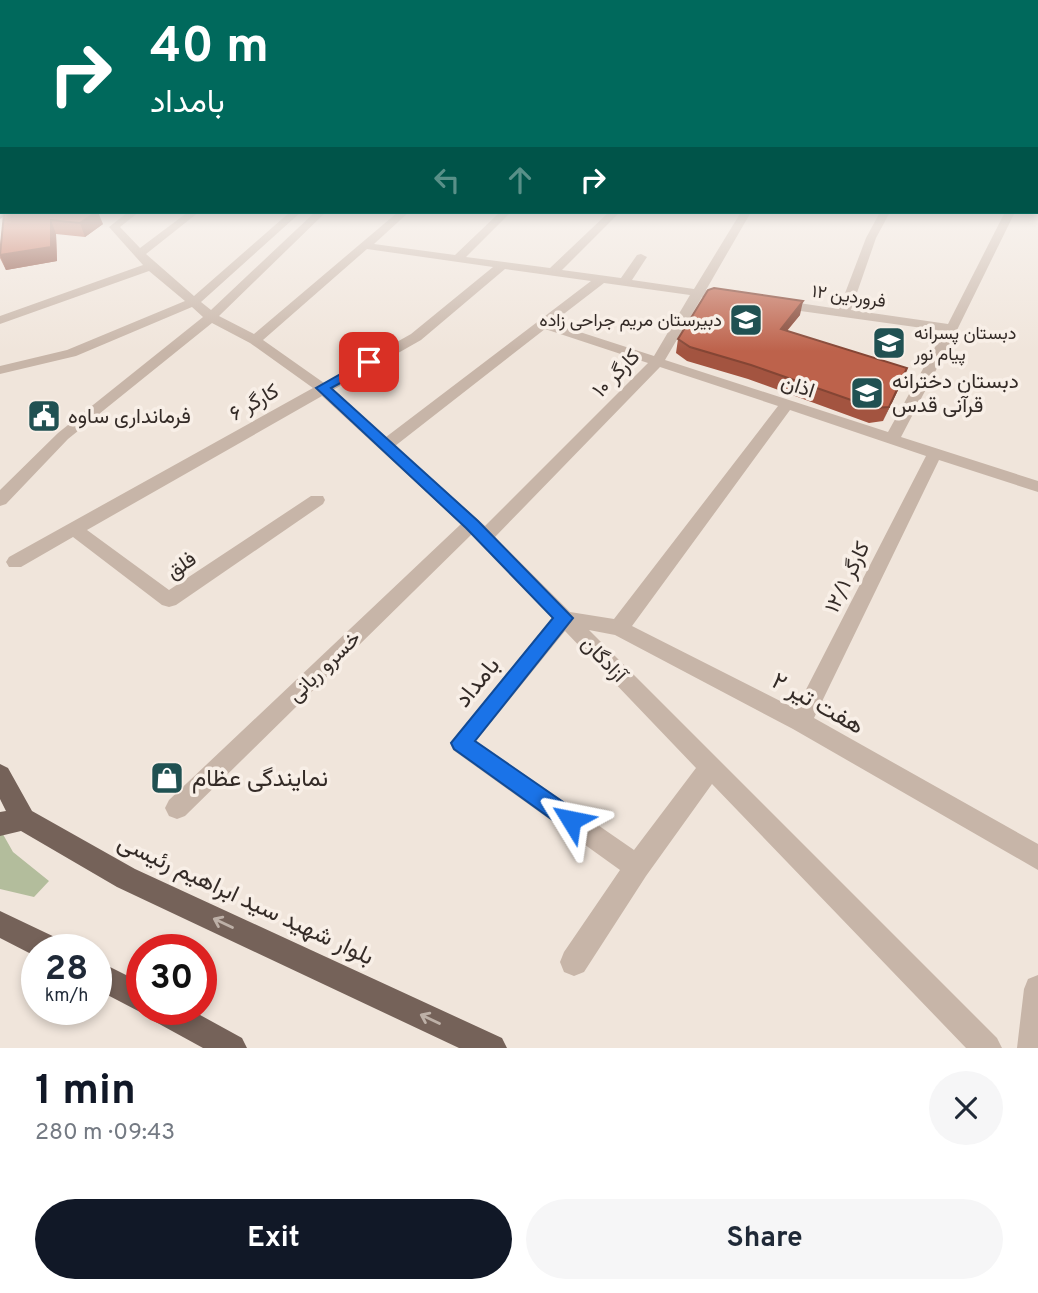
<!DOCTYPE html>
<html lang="en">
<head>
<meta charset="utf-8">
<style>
  body { margin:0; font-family:Overpass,Vazirmatn,sans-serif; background:#f6f6f7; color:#1f2937; height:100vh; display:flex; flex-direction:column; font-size:26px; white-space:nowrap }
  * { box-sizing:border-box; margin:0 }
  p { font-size:23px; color:#747a83 }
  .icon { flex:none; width:38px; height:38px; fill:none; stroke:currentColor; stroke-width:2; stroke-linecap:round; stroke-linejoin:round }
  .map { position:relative; height:1048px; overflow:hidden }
  .sheet { display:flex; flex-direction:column; background:#fff; flex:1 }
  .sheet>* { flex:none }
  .hud { position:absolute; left:0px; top:0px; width:1040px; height:214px; box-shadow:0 4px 10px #0003; background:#00695c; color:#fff; overflow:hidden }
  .speed { position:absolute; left:21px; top:934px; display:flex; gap:14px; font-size:35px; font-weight:700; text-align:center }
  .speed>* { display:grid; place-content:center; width:91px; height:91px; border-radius:50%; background:#fff; box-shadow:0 4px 10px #0003; line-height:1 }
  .speed small { font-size:18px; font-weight:400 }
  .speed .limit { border:10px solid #d22; background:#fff; color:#111 }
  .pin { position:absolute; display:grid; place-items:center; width:60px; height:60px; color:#fff; margin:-30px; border-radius:14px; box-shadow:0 4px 10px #0006 }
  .me { position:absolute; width:77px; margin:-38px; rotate:305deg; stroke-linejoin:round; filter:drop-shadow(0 0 5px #0008) }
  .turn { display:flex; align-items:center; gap:24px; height:147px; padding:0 35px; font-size:32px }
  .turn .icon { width:91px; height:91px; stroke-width:2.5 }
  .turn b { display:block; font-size:49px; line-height:60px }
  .lanes { display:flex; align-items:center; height:66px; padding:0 35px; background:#0003; justify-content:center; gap:35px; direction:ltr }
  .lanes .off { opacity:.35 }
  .round { display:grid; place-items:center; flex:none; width:74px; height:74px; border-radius:37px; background:#f6f6f7 }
  .head { display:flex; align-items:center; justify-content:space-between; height:119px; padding:0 35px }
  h1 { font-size:42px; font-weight:700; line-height:52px; color:#111827 }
  .action { display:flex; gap:14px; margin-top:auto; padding:14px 35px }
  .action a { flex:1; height:80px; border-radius:42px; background:#111827; color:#fff; font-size:28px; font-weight:700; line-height:80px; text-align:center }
  .action a+a { background:#f6f6f7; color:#1f2937 }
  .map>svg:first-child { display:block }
</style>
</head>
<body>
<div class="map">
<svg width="1038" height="1048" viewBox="0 0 1038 1048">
  <rect width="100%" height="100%" fill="#f0e5db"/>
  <path fill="#b3bd9c" d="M0 829 13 852 49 881 34 897 0 889Z"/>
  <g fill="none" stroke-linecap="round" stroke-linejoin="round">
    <path fill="#c7b5a8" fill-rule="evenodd" d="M128 212H139L120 227 140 248 188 212H199L146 254 194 296 290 212H301L201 302 211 310 315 212H326L219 316 254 334 398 212H409L374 244 455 255 500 212H511L466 257 550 268 609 212H620L562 270 621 278 637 255 641 254 647 257 632 280 694 289 741 212H751L706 290 727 293 733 297 727 301 702 297 665 360 888 432 944 331 779 308 773 304 779 300 839 309 866 238 880 212H890L876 238 851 310 948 324 1005 212H1015L958 328 901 437 1038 481V492L939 460 814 718 1038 844V870L793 729 615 635 589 630 997 1038 1002 1048H966L712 784 646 876 584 972 574 976 564 972 560 962 564 952 620 870 453 750 450 743 552 618 472 534 185 816 177 819 169 816 165 808 169 800 461 524 322 396 87 530 169 590 311 496H323L325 500 323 504 176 605 169 607 162 605 73 537 21 567H9L6 562 9 557 313 388 250 343 212 323 68 439 6 504 0 506V490L58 433 203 317 192 307 76 356 0 374V366L67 350 185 301 149 271 0 324V316L143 265 109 227ZM367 249 493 267 411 334 324 383 263 340ZM505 269 591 281 386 437 333 390 421 340ZM604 283 690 295 654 356 552 323ZM545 329 648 363 485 526 395 446ZM660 367 778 406 614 619 570 612 495 537ZM790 410 926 456 796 709 632 626ZM565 631 696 768 634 850 476 741Z
      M1038 975V1048H1017L1024 989 1028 979Z"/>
    <path fill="#756259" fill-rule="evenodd" d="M0 212H12L0 219Z
      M0 764 8 768 32 811 135 869 502 1038 507 1048H459L117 887 21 831 0 836V812L6 811 0 799Z
      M0 911 61 940 65 950H37V957L0 938Z
      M96 960 142 983V1010H191L242 1038 247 1048H203L152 1020 148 1011 142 1013 96 989Z"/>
  </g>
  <path fill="#a35440" d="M4 214 103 224 85 237 56 234 57 261 6 270 0 258V247Z
    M800 315 787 331 907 368 883 421 869 423 748 379 687 361 676 353 678 339Z"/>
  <path fill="#844534" d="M96 212H98L103 224 85 237 80 223Z
    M51 220 56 234 57 261 6 270 0 255Z
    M803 301 800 315 777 342 781 329Z
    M907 368 902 382 883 421 889 407Z"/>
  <path fill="#bd624b" stroke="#844534" stroke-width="2" d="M7 212H96L80 223 51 220V247L0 255 4 214Z
    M714 288 803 301 781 329 907 368 889 407 874 408 751 365 690 347 678 339 708 290Z"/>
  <defs><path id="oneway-shaft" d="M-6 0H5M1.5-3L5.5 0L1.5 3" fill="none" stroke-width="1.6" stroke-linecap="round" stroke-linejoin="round" transform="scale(1.75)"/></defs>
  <g stroke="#bdb0a7">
    <use href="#oneway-shaft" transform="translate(223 923) rotate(-155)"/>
    <use href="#oneway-shaft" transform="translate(430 1019) rotate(-155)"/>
  </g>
  <linearGradient id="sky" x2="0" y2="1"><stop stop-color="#7db0cf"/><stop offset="0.58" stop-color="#f8f3ef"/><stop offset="1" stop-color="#f8f3ef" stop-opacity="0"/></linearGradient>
  <rect width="1038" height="351" fill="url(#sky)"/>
  <path fill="#1a73e8" stroke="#114b97" stroke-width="2" d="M369 358 376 362 374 365 331 388 478 521 573 618 475 741 579 813 582 820 579 828 571 831 564 828 454 749 451 743 553 618 466 528 316 388Z"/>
  <defs>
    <symbol id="school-square" viewBox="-11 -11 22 22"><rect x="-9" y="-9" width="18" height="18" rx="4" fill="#205152" stroke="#f8efe7"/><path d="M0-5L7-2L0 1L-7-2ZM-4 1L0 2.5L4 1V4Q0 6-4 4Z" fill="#fff"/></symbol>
    <symbol id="civic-square" viewBox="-11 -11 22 22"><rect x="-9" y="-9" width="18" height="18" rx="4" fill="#205152" stroke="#f8efe7"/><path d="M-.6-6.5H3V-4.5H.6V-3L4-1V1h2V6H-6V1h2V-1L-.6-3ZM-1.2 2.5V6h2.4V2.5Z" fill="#fff"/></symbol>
    <symbol id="shop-square" viewBox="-11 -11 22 22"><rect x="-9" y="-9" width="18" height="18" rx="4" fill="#205152" stroke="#f8efe7"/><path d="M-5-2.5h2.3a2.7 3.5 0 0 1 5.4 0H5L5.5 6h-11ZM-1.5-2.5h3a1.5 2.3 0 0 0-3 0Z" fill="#fff"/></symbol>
  </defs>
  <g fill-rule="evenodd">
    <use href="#school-square" x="727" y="301" width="38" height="38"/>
    <use href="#school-square" x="870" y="324" width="38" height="38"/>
    <use href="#school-square" x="848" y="374" width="38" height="38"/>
    <use href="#civic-square" x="25" y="397" width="38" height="38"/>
    <use href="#shop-square" x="148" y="759" width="38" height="38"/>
  </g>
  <g text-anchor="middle" stroke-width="7" stroke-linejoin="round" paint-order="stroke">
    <g font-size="18" fill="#342b27" stroke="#f8efe7">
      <text transform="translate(849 296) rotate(8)" y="6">۱۲ فروردین</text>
    </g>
    <g font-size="18" fill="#342b27" stroke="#f8efe7" text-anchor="end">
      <text x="722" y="326">دبیرستان مریم جراحی زاده</text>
      <text x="914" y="339" text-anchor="start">دبستان پسرانه<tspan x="914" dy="21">پیام نور</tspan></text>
    </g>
    <g font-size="21" fill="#342b27" stroke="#f8efe7">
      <text transform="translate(616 373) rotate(-46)" y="7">کارگر ۱۰</text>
      <text transform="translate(798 386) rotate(18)" y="7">اذان</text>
      <text transform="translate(254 402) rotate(-30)" y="7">کارگر ۶</text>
      <text transform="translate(181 565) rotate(-34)" y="7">فلق</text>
      <text transform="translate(847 577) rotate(-64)" y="7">کارگر ۱۲/۱</text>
      <text transform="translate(604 659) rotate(46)" y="7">آزادگان</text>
      <text transform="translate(324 666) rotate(-44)" y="7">خسرو ربانی</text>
    </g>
    <g font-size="21" fill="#342b27" stroke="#f8efe7" text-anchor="start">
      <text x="892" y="388">دبستان دخترانه<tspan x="892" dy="24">قرآنی قدس</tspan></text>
      <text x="68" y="423">فرمانداری ساوه</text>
    </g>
    <g font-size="24" fill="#342b27" stroke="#f8efe7">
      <text transform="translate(477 682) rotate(-51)" y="8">بامداد</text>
      <text transform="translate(818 703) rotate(29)" y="8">هفت تیر ۲</text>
      <text transform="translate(246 899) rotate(25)" y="8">بلوار شهید سید ابراهیم رئیسی</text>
    </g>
    <g font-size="24" fill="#342b27" stroke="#f8efe7" text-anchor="start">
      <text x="192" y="786">نمایندگی عظام</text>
    </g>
  </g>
</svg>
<div class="speed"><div>28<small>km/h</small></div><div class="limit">30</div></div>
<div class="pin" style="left:369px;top:362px;background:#d93025"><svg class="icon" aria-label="arrive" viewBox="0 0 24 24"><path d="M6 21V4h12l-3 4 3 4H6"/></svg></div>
<svg class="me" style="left:571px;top:820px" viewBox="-20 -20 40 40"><path d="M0-17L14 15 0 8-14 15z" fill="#1a73e8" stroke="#fff" stroke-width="4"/></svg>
<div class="hud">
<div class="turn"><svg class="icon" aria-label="right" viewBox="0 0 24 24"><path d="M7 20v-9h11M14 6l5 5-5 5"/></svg><div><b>40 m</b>بامداد</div></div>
<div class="lanes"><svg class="icon off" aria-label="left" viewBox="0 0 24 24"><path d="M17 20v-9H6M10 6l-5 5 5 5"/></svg><svg class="icon off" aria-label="ahead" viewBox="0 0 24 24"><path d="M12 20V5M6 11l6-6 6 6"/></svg><svg class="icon" aria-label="right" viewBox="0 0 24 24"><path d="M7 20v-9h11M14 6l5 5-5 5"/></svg></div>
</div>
</div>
<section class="sheet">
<div class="head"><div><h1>1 min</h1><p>280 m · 09:43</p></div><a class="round"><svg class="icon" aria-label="close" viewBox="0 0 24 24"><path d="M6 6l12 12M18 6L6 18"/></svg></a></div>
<div class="action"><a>Exit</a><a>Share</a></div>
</section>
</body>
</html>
